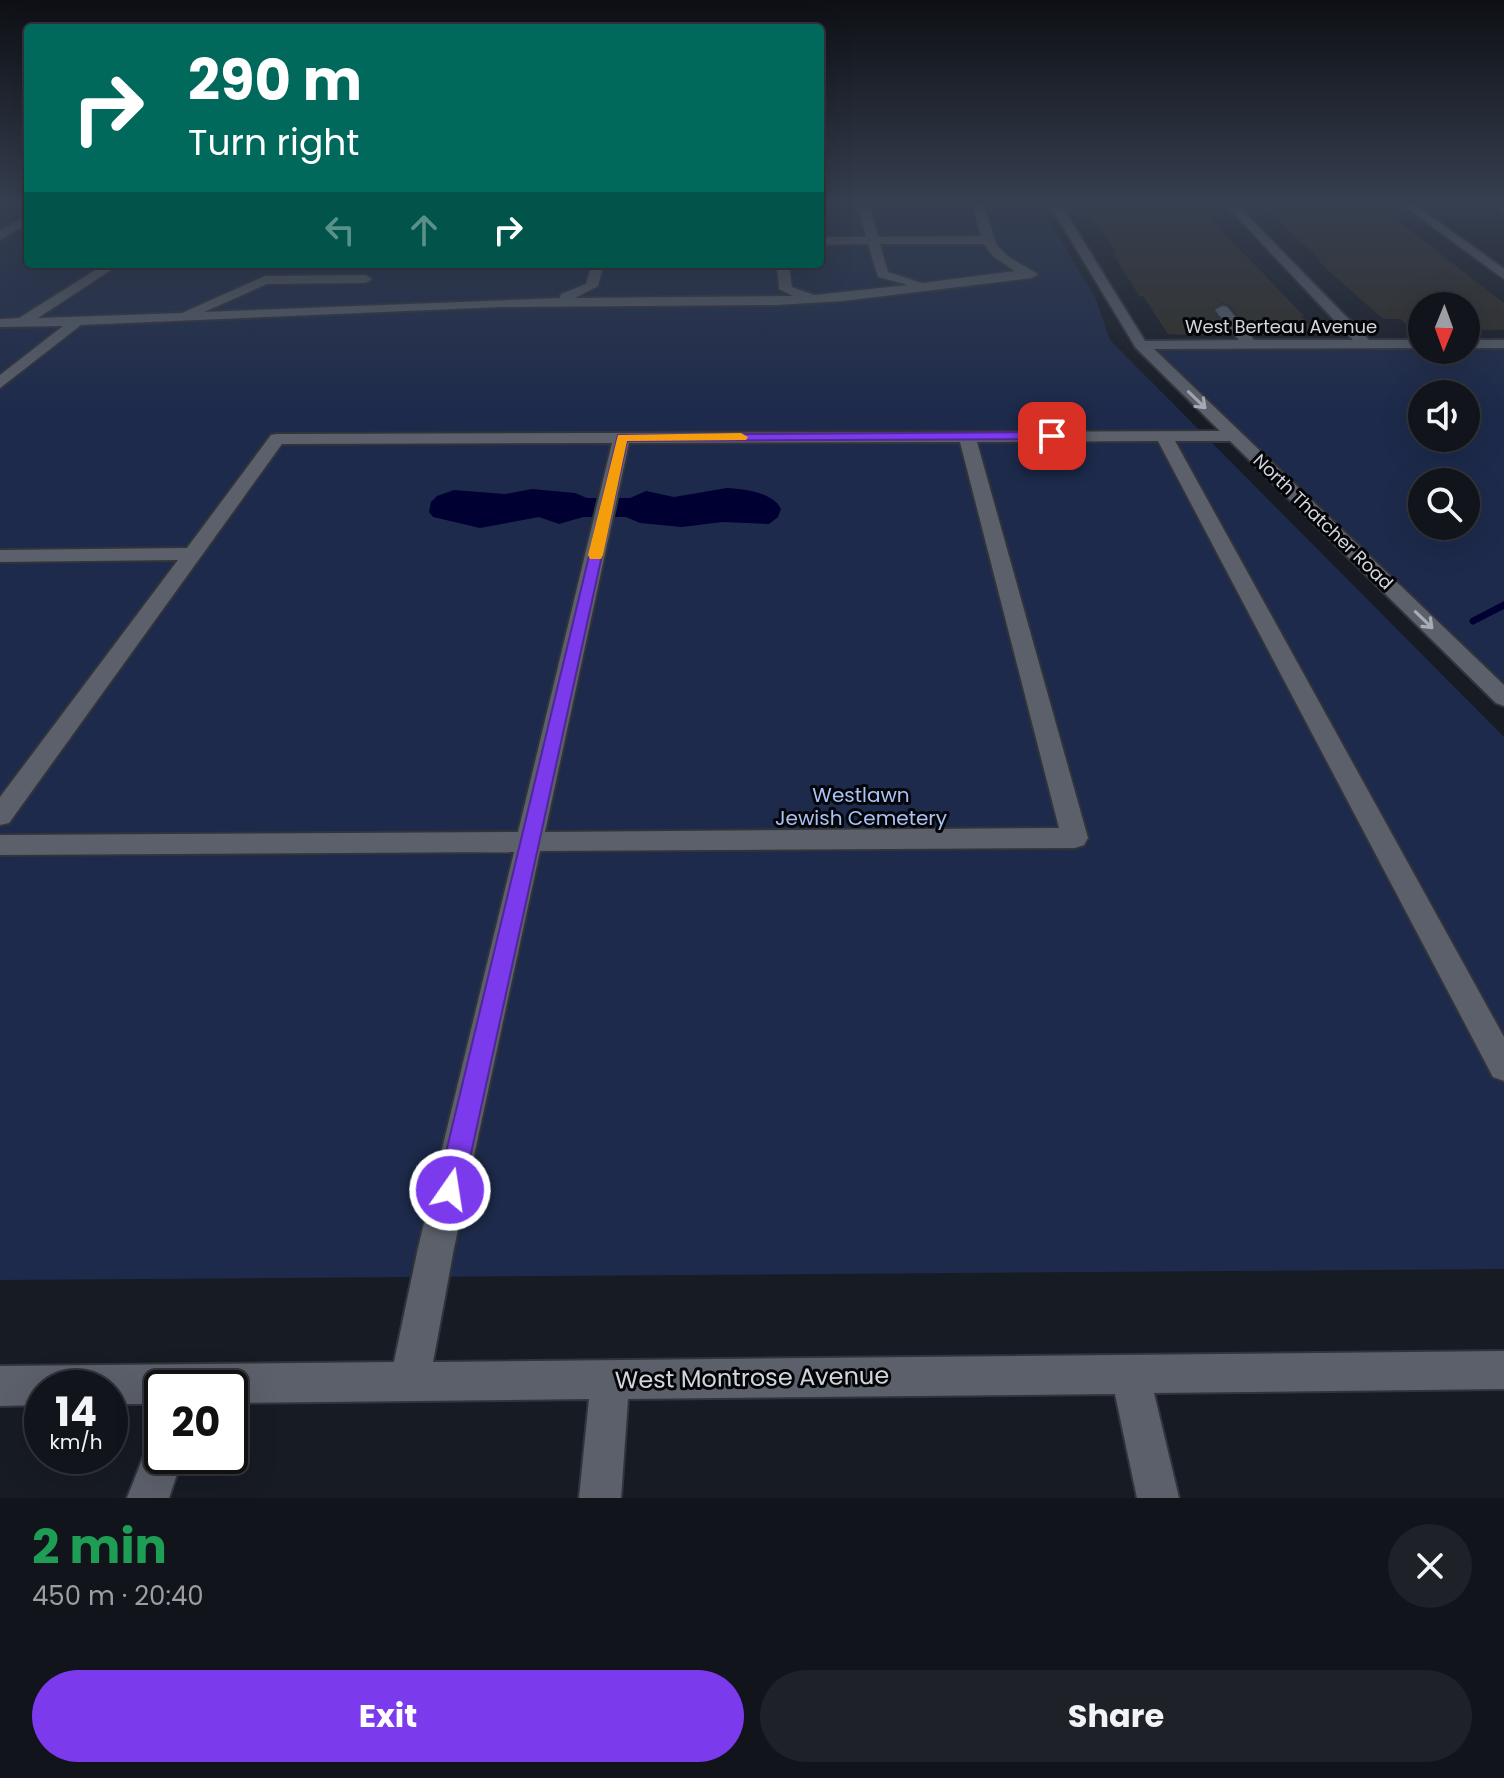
<!DOCTYPE html>
<html lang="en">
<head>
<meta charset="utf-8">
<style>
  body { margin:0; font-family:Poppins,sans-serif; background:#1e2128; color:#f1f3f6; height:100vh; display:flex; flex-direction:column; font-size:30px; white-space:nowrap }
  * { box-sizing:border-box; margin:0 }
  p { font-size:26px; color:#9c9ea3 }
  .icon { flex:none; width:44px; height:44px; fill:none; stroke:currentColor; stroke-width:2; stroke-linecap:round; stroke-linejoin:round }
  .map { position:relative; height:1498px; overflow:hidden }
  .side { display:flex; flex-direction:column; background:#11141b; flex:1 }
  .side>* { flex:none }
  .top-card { position:absolute; left:24px; top:24px; width:800px; height:244px; border-radius:8px; box-shadow:0 8px 32px #0002,0 0 0 2px #30333a; background:#00695c; color:#fff; overflow:hidden }
  .needle { width:52px; rotate:181deg }
  .fabs { position:absolute; left:1408px; top:292px; display:grid; gap:16px }
  .fabs a { display:grid; place-items:center; width:72px; height:72px; border-radius:50%; background:#11141b; box-shadow:0 8px 32px #0002,0 0 0 2px #30333a; font-size:40px }
  .speed { position:absolute; left:24px; top:1370px; display:flex; gap:16px; font-size:40px; font-weight:700; text-align:center }
  .speed>* { display:grid; place-content:center; width:104px; height:104px; border-radius:50%; background:#11141b; box-shadow:0 8px 32px #0002,0 0 0 2px #30333a; line-height:1 }
  .speed small { font-size:20px; font-weight:400 }
  .speed .limit { border:4px solid #111; border-radius:12px; background:#fff; color:#111 }
  .pin { position:absolute; display:grid; place-items:center; width:68px; height:68px; color:#fff; margin:-34px; border-radius:16px; box-shadow:0 4px 12px #0006 }
  .me { position:absolute; width:88px; margin:-44px; rotate:13deg; stroke-linejoin:round; filter:drop-shadow(0 0 6px #0008) }
  .turn { display:flex; align-items:center; gap:28px; height:168px; padding:0 32px; font-size:36px }
  .turn .icon { width:104px; height:104px; stroke-width:2.5 }
  .turn b { display:block; font-size:56px; line-height:68px }
  .lanes { display:flex; align-items:center; height:76px; padding:0 32px; background:#0003; justify-content:center; gap:40px; direction:ltr }
  .lanes .off { opacity:.35 }
  .round { display:grid; place-items:center; flex:none; width:84px; height:84px; border-radius:42px; background:#1e2128 }
  .head { display:flex; align-items:center; justify-content:space-between; height:136px; padding:0 32px }
  h1 { font-size:48px; font-weight:700; line-height:60px; color:#1e9e55 }
  .primary-button { display:flex; gap:16px; margin-top:auto; padding:16px 32px }
  .primary-button a { flex:1; height:92px; border-radius:48px; background:#7c3aed; color:#fff; font-size:32px; font-weight:700; line-height:92px; text-align:center }
  .primary-button a+a { background:#1e2128; color:#f1f3f6 }
  .map>svg:first-child { display:block }
</style>
</head>
<body>
<div class="map">
<svg width="1504" height="1498" viewBox="0 0 1504 1498">
  <rect width="100%" height="100%" fill="#171b24"/>
  <path fill="#1d2a4b" fill-rule="evenodd" d="M0 202H28V264H820V202H1038L1096 299 1110 340 1504 737V1269L0 1280Z
    M1422 347V350H1466V347H1504V685L1163 358 1159 350ZM1422 394H1466V438H1422ZM1422 482H1466V526H1422Z"/>
  <path fill="#010032" d="M727 488C744 489 773 492 781 509L778 517 769 524 722 522 682 527 640 523 626 517H583L559 524 539 517 480 528 433 517 429 512 431 502 437 496 454 490 505 494 532 489 575 493 587 498H630L646 491 674 497Z"/>
  <g fill="none" stroke-linecap="round" stroke-linejoin="round">
    <path stroke="#010032" stroke-width="7" d="M1473 621 1504 605"/>
  </g>
  <path fill="#312e24" d="M1353 202 1376 204 1504 303V330H1477L1466 323V306H1445L1430 294 1418 300 1423 306 1422 337 1400 319H1383L1318 261H1321L1260 203Z
    M1150 210H1202L1304 316H1301L1317 333 1251 332 1229 305 1223 303 1212 309 1226 328 1189 327 1194 335 1168 334 1143 296H1139L1112 252 1117 253 1087 212H1153Z"/>
  <g fill="none" stroke-linecap="round" stroke-linejoin="round">
    <defs>
      <path id="minor" d="M857 202H868L878 237 981 236 971 202H982L997 245 1010 258 1038 274 1032 278 843 301 777 305 501 307 81 325 0 388V375L63 326 0 327V319L19 318 105 264H120L38 318 182 313 265 276 366 275 372 279 366 283 267 284 204 312 560 298 561 294 586 284 592 264H604L598 286 575 298 793 296 779 289 777 264H789L792 287 814 295 908 285 878 277 868 244 820 245V237H866ZM880 244H984L993 256 1015 271 922 283 888 272Z
        M1048 202H1059L1145 341 1239 340 1215 310 1222 306 1227 307 1254 340H1353L1223 202H1234L1369 340H1422V348L1154 349 1504 685V706L1496 703 1230 441H1175L1504 1037V1081L1493 1077 1158 441 977 442 1088 838 1084 845 1075 848 540 851 454 1248 433 1362 1504 1351V1389L1154 1393 1179 1498H1137L1115 1394 628 1399 621 1498H579L589 1399 230 1403V1388H162V1404H110V1388H42V1405L0 1406V1366L394 1362 418 1248 514 852 0 855V835L518 832 612 443 282 444 9 823 0 825V797L178 560 0 562V550L187 548 271 435 277 434 1220 431 1136 348ZM960 442 1059 828 545 832 629 443Z
        M1399 202H1411L1504 269V279Z
        M1490 202H1503L1504 211Z
        M28 215V223L0 240V231Z
        M1428 296 1442 306H1427L1421 300Z
        M1466 340H1504V348H1466Z
        M162 1436V1456H183L169 1498H127L149 1442Z"/>
    </defs>
    <use href="#minor" stroke="#31343a" stroke-width="4"/>
    <use href="#minor" fill="#5b606b" fill-rule="evenodd"/>
  </g>
  <defs><path id="oneway-shaft" d="M-6 0H5M1.5-3L5.5 0L1.5 3" fill="none" stroke-width="1.6" stroke-linecap="round" stroke-linejoin="round" transform="scale(2)"/></defs>
  <g stroke="#a8acb4">
    <use href="#oneway-shaft" transform="translate(1197 400) rotate(44)"/>
    <use href="#oneway-shaft" transform="translate(1424 620) rotate(44)"/>
  </g>
  <linearGradient id="sky" x2="0" y2="1"><stop stop-color="#0d0f14"/><stop offset="0.49" stop-color="#363f50"/><stop offset="1" stop-color="#363f50" stop-opacity="0"/></linearGradient>
  <rect width="1504" height="412" fill="url(#sky)"/>
  <path fill="#7c3aed" stroke="#51269a" stroke-width="2" d="M1052 432 1056 433V439L627 441 463 1190 459 1199 450 1203 440 1199 437 1190 618 435Z"/>
  <path fill="#f59e0b" d="M741 433 748 437 746 440 627 441 603 555 601 559H590L588 555 618 435Z"/>
  <g text-anchor="middle" stroke-width="6" stroke-linejoin="round" paint-order="stroke">
    <g font-size="18" fill="#d2d5db" stroke="#050609">
      <text x="1281" y="333">West Berteau Avenue</text>
      <text transform="translate(1323 522) rotate(44)" y="6">North Thatcher Road</text>
    </g>
    <g font-size="20" fill="#abc2f7" stroke="#050609">
      <text x="861" y="802">Westlawn<tspan x="861" dy="23">Jewish Cemetery</tspan></text>
    </g>
    <g font-size="24" fill="#d2d5db" stroke="#050609">
      <text transform="translate(752 1378) rotate(-1)" y="8">West Montrose Avenue</text>
    </g>
  </g>
</svg>
<div class="fabs">
<a><svg class="needle" viewBox="-14 -14 28 28"><path d="M0-13l5 13h-10z" fill="#e53935"/><path d="M0 13l5-13h-10z" fill="#9c9ea3"/></svg></a>
<a><svg class="icon" aria-label="sound" viewBox="0 0 24 24"><path d="M4 9h4l5-4v14l-5-4H4zM17 9q2 3 0 6"/></svg></a>
<a><svg class="icon" aria-label="search" viewBox="0 0 24 24"><circle cx="10" cy="10" r="6"/><path d="M15 15l6 6"/></svg></a>
</div>
<div class="speed"><div>14<small>km/h</small></div><div class="limit">20</div></div>
<div class="pin" style="left:1052px;top:436px;background:#d93025"><svg class="icon" aria-label="arrive" viewBox="0 0 24 24"><path d="M6 21V4h12l-3 4 3 4H6"/></svg></div>
<svg class="me" style="left:450px;top:1190px" viewBox="-20 -20 40 40"><circle r="17" fill="#7c3aed" stroke="#fff" stroke-width="3"/><path d="M0-11L8 9 0 5-8 9z" fill="#fff"/></svg>
<div class="top-card">
<div class="turn"><svg class="icon" aria-label="right" viewBox="0 0 24 24"><path d="M7 20v-9h11M14 6l5 5-5 5"/></svg><div><b>290 m</b>Turn right</div></div>
<div class="lanes"><svg class="icon off" aria-label="left" viewBox="0 0 24 24"><path d="M17 20v-9H6M10 6l-5 5 5 5"/></svg><svg class="icon off" aria-label="ahead" viewBox="0 0 24 24"><path d="M12 20V5M6 11l6-6 6 6"/></svg><svg class="icon" aria-label="right" viewBox="0 0 24 24"><path d="M7 20v-9h11M14 6l5 5-5 5"/></svg></div>
</div>
</div>
<section class="side">
<div class="head"><div><h1>2 min</h1><p>450 m · 20:40</p></div><a class="round"><svg class="icon" aria-label="close" viewBox="0 0 24 24"><path d="M6 6l12 12M18 6L6 18"/></svg></a></div>
<div class="primary-button"><a>Exit</a><a>Share</a></div>
</section>
</body>
</html>
